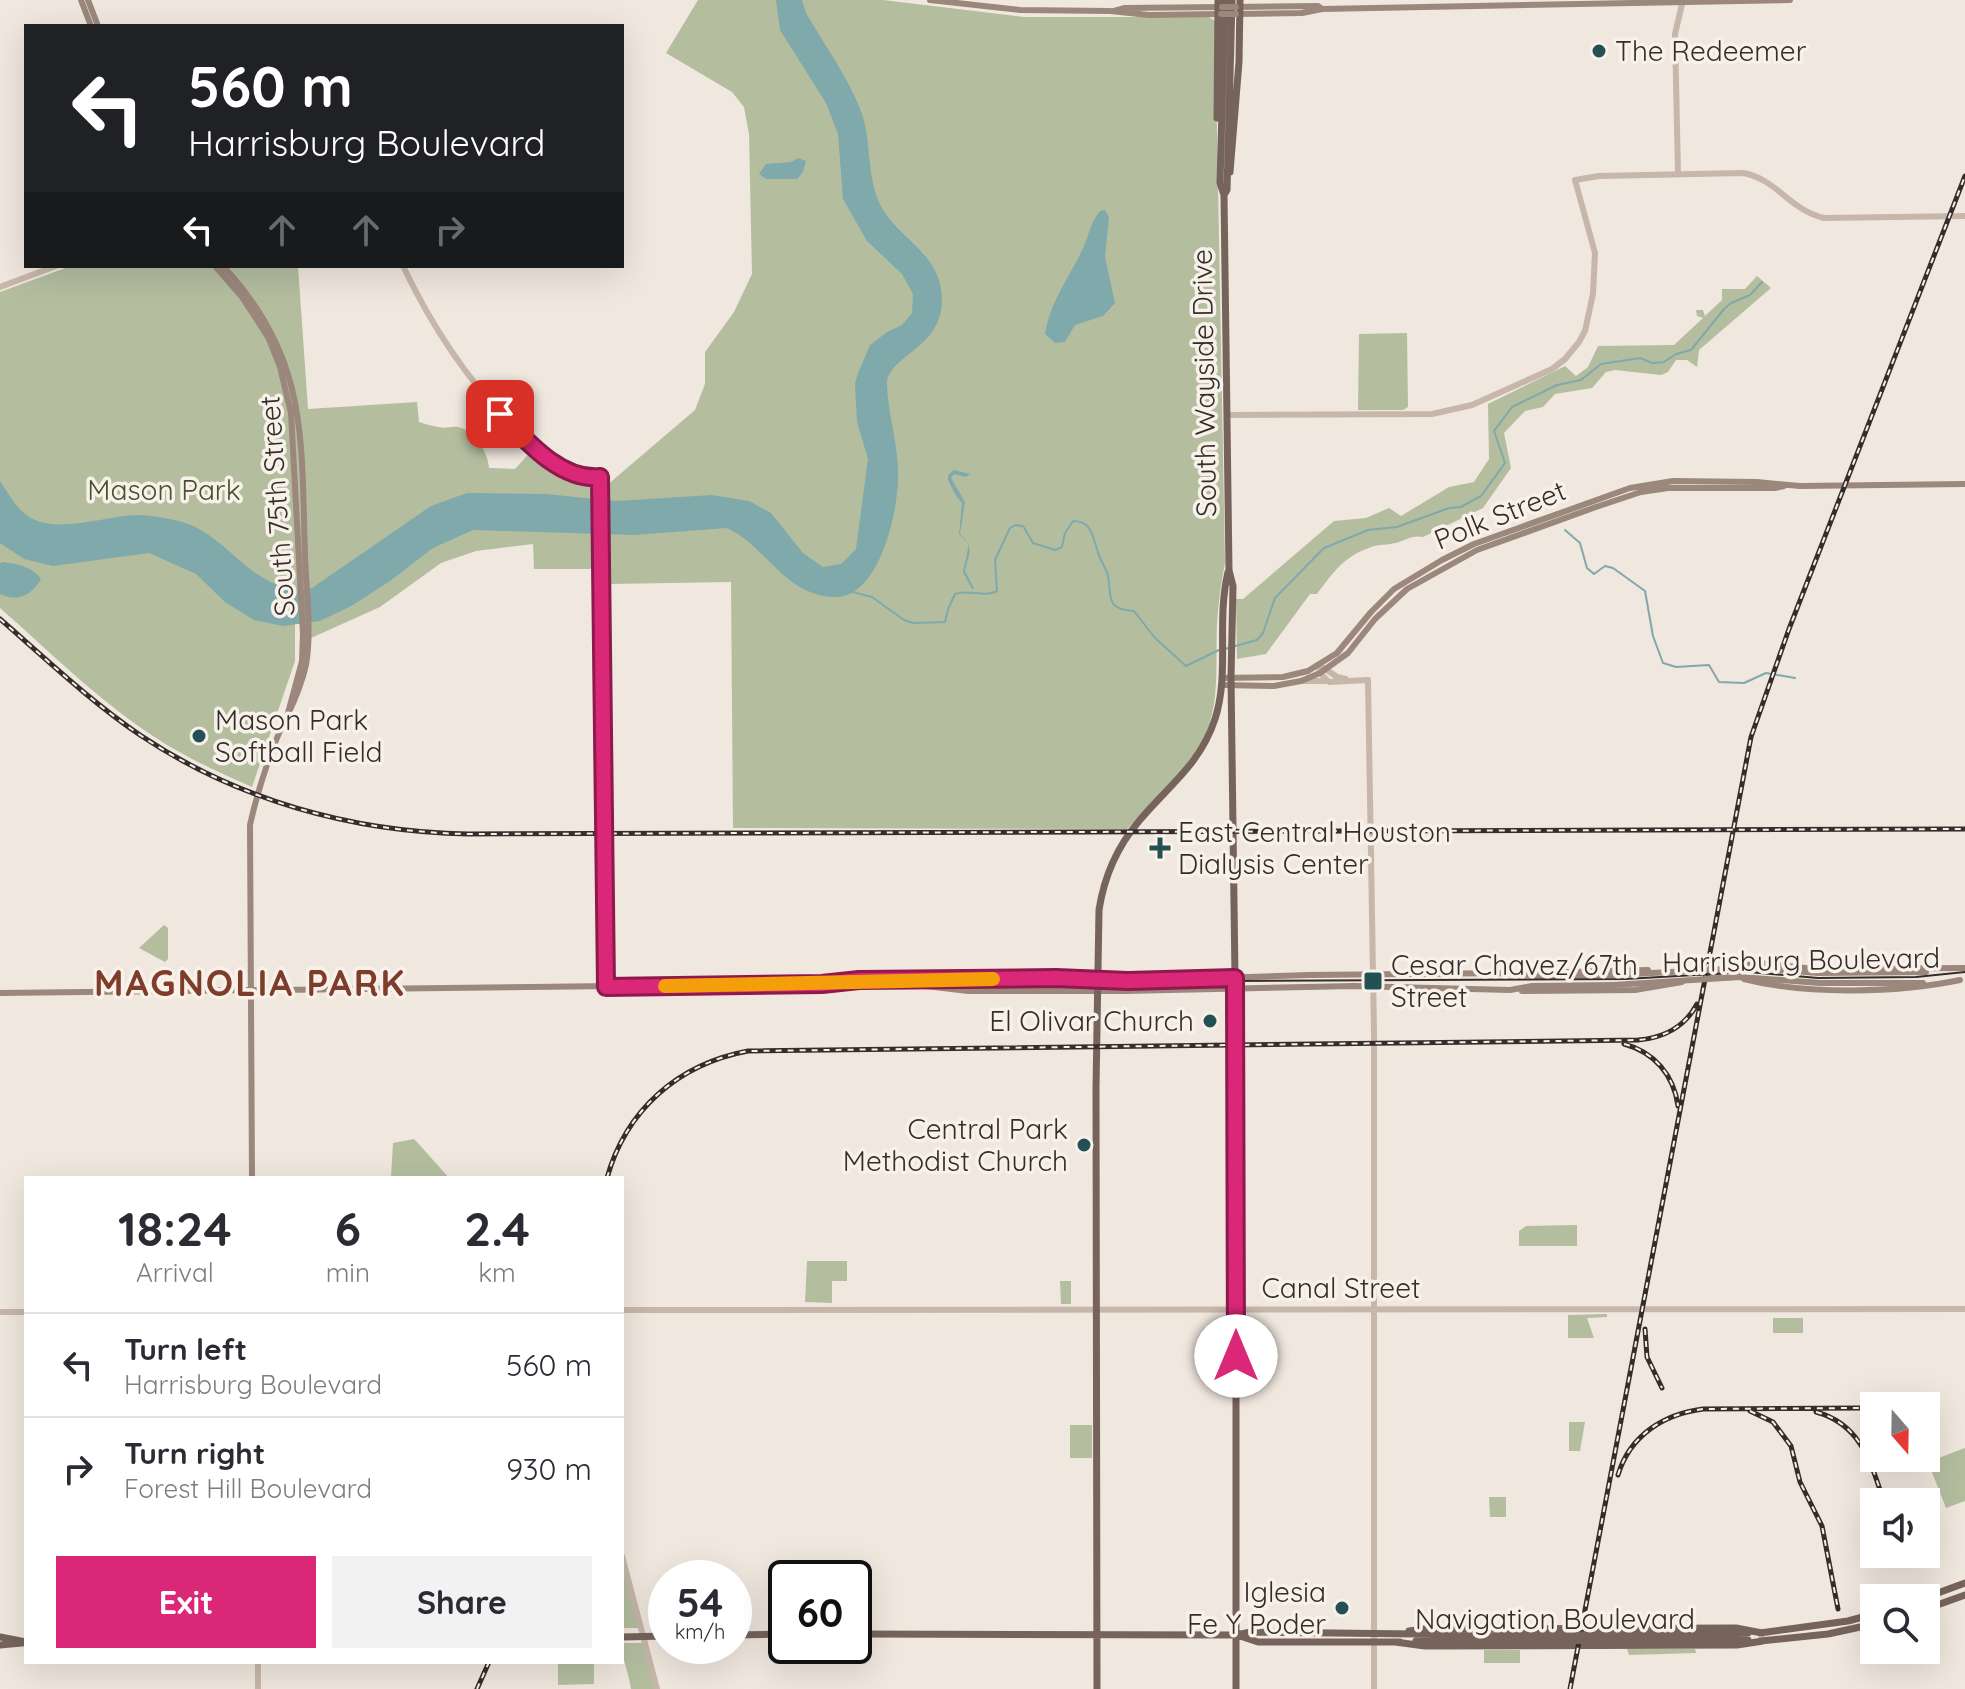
<!DOCTYPE html>
<html lang="en">
<head>
<meta charset="utf-8">
<style>
  body { margin:0; font-family:Quicksand,sans-serif; background:#f2f2f3; color:#2b2b33; height:100vh; display:flex; flex-direction:column; font-size:30px; white-space:nowrap }
  * { box-sizing:border-box; margin:0 }
  p { font-size:26px; color:#7c7c81 }
  .icon { flex:none; width:44px; height:44px; fill:none; stroke:currentColor; stroke-width:2; stroke-linecap:round; stroke-linejoin:round }
  .map { position:relative; flex:1; overflow:hidden }
  .side { position:absolute; left:24px; top:1176px; width:600px; height:488px; display:flex; flex-direction:column; background:#fff; border-radius:0px; box-shadow:0 8px 32px #0002 }
  .side>* { flex:none }
  .guide { position:absolute; left:24px; top:24px; width:600px; height:244px; border-radius:0px; box-shadow:0 8px 32px #0002; background:#202124; color:#fff; overflow:hidden }
  .needle { width:52px; rotate:160deg }
  .tools { position:absolute; left:1860px; top:1392px; display:grid; gap:16px }
  .tools a { display:grid; place-items:center; width:80px; height:80px; border-radius:0px; background:#fff; box-shadow:0 8px 32px #0002; font-size:40px }
  .speed { position:absolute; left:648px; top:1560px; display:flex; gap:16px; font-size:40px; font-weight:700; text-align:center }
  .speed>* { display:grid; place-content:center; width:104px; height:104px; border-radius:50%; background:#fff; box-shadow:0 8px 32px #0002; line-height:1 }
  .speed small { font-size:20px; font-weight:400 }
  .speed .limit { border:4px solid #111; border-radius:12px; background:#fff; color:#111 }
  .pin { position:absolute; display:grid; place-items:center; width:68px; height:68px; color:#fff; margin:-34px; border-radius:16px; box-shadow:0 4px 12px #0006 }
  .me { position:absolute; width:88px; margin:-44px; rotate:0deg; stroke-linejoin:round; filter:drop-shadow(0 0 6px #0008) }
  .turn { display:flex; align-items:center; gap:28px; height:168px; padding:0 32px; font-size:36px }
  .turn .icon { width:104px; height:104px; stroke-width:2.5 }
  .turn b { display:block; font-size:56px; line-height:68px }
  .lanes { display:flex; align-items:center; height:76px; padding:0 32px; background:#0003; justify-content:center; gap:40px; direction:ltr }
  .lanes .off { opacity:.35 }
  .eta { display:flex; justify-content:space-evenly; align-items:center; height:136px; text-align:center }
  .eta b { font-size:48px; font-weight:700; line-height:56px }
  .action { display:flex; gap:16px; margin-top:auto; padding:16px 32px }
  .action a { flex:1; height:92px; border-radius:0px; background:#db2777; color:#fff; font-size:32px; font-weight:700; line-height:92px; text-align:center }
  .action a+a { background:#f2f2f3; color:#2b2b33 }
  ul { padding:0; list-style:none }
  li { display:flex; align-items:center; gap:24px; height:104px; padding:0 32px; border-top:2px solid #e1e1e2 }
  li div { flex:1 }
  li b { display:block; font-size:30px }
  li em { font-style:normal }
  .map>svg:first-child { display:block }
</style>
</head>
<body>
<div class="map">
<svg width="1965" height="1689" viewBox="0 0 1965 1689">
  <rect width="100%" height="100%" fill="#f0e7de"/>
  <path fill="#b4be9f" d="M698 0H883L1024 17H1209L1215 21 1225 563C1221 583 1218 604 1217 624 1215 663 1221 704 1203 740 1185 774 1153 802 1127 829L733 828 731 582 610 584 606 582V486L695 410 705 384V352L734 312 752 274 749 134 744 107 732 92 666 53Z
    M71 266H298L308 409 417 402 419 422C425 424 432 426 438 427 445 429 451 426 458 427 475 431 488 452 489 468L515 469 534 448 561 470 596 488 599 567 589 569H534L533 544 476 551 441 563 380 607 311 638 312 588 295 590V661L252 787C218 772 184 757 153 736 98 700 49 651 0 608V292Z
    M1757 276 1771 288 1699 350 1697 367 1687 360H1676L1668 372 1661 375 1615 370 1606 372 1592 388 1555 394 1543 407 1525 411 1504 433 1511 468 1483 508 1423 537C1413 535 1408 539 1399 542 1391 545 1382 544 1374 546 1344 556 1335 570 1317 594H1310L1266 654 1237 659 1236 599H1243L1334 521 1366 518 1389 508 1401 516 1449 487 1474 482 1489 459 1488 404 1565 366 1576 376 1588 367 1598 346 1674 345 1703 318 1697 316 1696 310H1703L1705 316 1722 300V289H1745Z
    M1407 333 1408 407 1403 410H1358L1359 334Z
    M164 925 168 928V959L165 962 139 948Z
    M414 1139 417 1142 449 1178H391L393 1143Z
    M1577 1225V1246H1519V1231L1526 1226Z
    M807 1261H847V1281H832V1303L805 1302Z
    M1060 1281H1071V1304H1061Z
    M1607 1314V1317L1587 1318 1594 1338H1568V1315Z
    M1773 1318H1803V1333H1773Z
    M1585 1422 1580 1451H1569V1422Z
    M1070 1425H1092V1458H1070Z
    M1965 1448V1501L1946 1508 1928 1462Z
    M1489 1497H1506V1517H1490Z
    M622 1563 639 1626 638 1628H622Z
    M622 1643H642L656 1689H631C629 1673 622 1661 622 1643Z
    M1627 1649H1695L1696 1653 1629 1655Z
    M1484 1650H1520V1663H1484Z
    M558 1662H594V1684L558 1685Z"/>
  <path fill="#7fa9ab" d="M776 0H802L806 13C825 46 849 78 862 114 872 144 866 179 882 208 898 236 933 252 940 284 954 348 886 353 887 385 888 413 897 441 898 469 900 504 882 595 837 597 785 598 768 547 727 528L633 535 473 530 433 548 390 581 353 605 320 621 283 626 254 620 225 602 196 574 149 553 53 566 24 559 0 543V481C7 491 13 503 22 511 48 538 103 516 136 515 149 515 166 518 179 521 231 534 252 597 312 588L431 506 467 493 546 494 617 501 712 495 749 501 771 513 803 553 823 567 841 564 856 549 868 459 857 422 855 384 858 373 870 345 887 332 902 325 912 313 913 294 902 274 867 241 843 199 838 134 826 103 780 30Z
    M798 158 806 161 803 172 797 179H766L759 174 766 164 791 162Z
    M1105 210 1109 217 1105 257 1115 303 1103 316 1075 325 1065 342 1055 343 1045 334C1051 299 1070 277 1084 246 1089 234 1091 222 1100 211Z
    M954 470 970 474 966 477 954 474 951 478 965 502 960 534C975 548 969 553 965 571L974 588 972 589 963 572 969 544 959 534 962 503C956 497 952 488 948 480V475Z
    M2 562C16 563 33 567 41 579 31 596 18 602 0 594V564Z"/>
  <g fill="none" stroke-linecap="round" stroke-linejoin="round">
    <path stroke="#7fa9ab" stroke-width="2" d="M1565 530 1580 543 1587 568 1594 574 1605 566 1613 568 1645 591 1653 636 1663 663 1676 667 1709 665 1719 682 1744 683 1766 673 1795 678
      M849 591 872 597 904 620 913 623 945 622 948 609 955 594C969 589 984 598 997 591L995 560 1010 528 1015 525 1023 526 1033 543 1055 550 1062 547 1065 533 1073 521C1093 521 1092 537 1098 552 1100 560 1106 568 1108 576 1112 598 1105 609 1134 611L1155 638 1186 666 1219 650
      M1225 649 1257 640 1263 633 1275 598 1324 548 1368 530 1397 527 1449 508 1461 507 1481 496 1505 463 1494 431 1512 407 1557 385 1581 380 1601 364 1640 358 1652 363 1664 362 1676 354 1691 350 1724 309 1731 303 1750 295 1762 282"/>
    <path stroke="#c7b7aa" stroke-width="6" d="M1678 174 1675 34 1683 0
      M403 266C434 331 473 390 527 439 548 459 570 480 600 477L606 987
      M0 287 56 266
      M1227 415 1432 414 1472 405 1552 369 1565 359 1579 342 1585 331 1593 294 1595 253 1575 180 1599 176 1743 173C1777 179 1788 209 1824 218L1965 216
      M1319 666 1320 673 1329 682 1368 680 1374 1032V1689
      M1324 668 1337 677 1346 679
      M1301 681H1325
      M622 1310 1965 1309
      M0 1312H26
      M622 1556 657 1689
      M258 1662V1689"/>
    <path stroke="#9b877c" stroke-width="6" d="M81 0 91 26
      M88 0 98 26
      M930 0 1020 10 1110 11 1149 15 1221 14
      M1236 7 1318 6 1322 9
      M1114 11 1125 8 1222 7
      M1236 14 1302 13 1322 9 1790 0
      M215 266 242 297 268 337 280 367 291 413 303 634 302 661 288 713
      M223 266C309 358 301 438 305 555 306 590 312 630 306 665 302 682 295 700 287 716 272 745 257 793 250 825L252 1178
      M1222 678 1283 677 1308 671 1337 653 1371 612 1394 589 1442 560 1474 544 1630 488 1673 481 1757 482 1800 486 1965 484
      M1222 685 1274 686 1301 681 1320 673 1348 653 1375 619 1407 589 1477 550 1596 507 1641 492 1668 488H1775L1784 486
      M1794 971 1818 973 1926 972
      M1531 973 1648 970
      M1691 973H1719L1744 965 1760 963 1815 969 1965 968
      M1744 979C1806 995 1898 993 1960 980
      M1794 981 1820 983H1923
      M838 982 859 980 1056 978 1128 981 1309 975 1509 973 1538 976 1613 975
      M1522 991 1635 990 1682 982
      M0 993 796 984 926 986 968 991H1125L1354 986 1510 990 1532 986 1613 985"/>
    <path stroke="#76645c" stroke-width="7" d="M1225 0 1220 183 1224 195 1229 570 1233 586 1231 678 1236 1052V1689
      M1217 118 1218 0
      M1230 172 1239 62 1240 0
      M1224 195 1227 190 1232 0
      M1924 1598 1965 1583
      M1926 1609 1965 1595
      M1409 1631 1424 1629 1736 1628 1762 1633
      M1760 1633 1848 1621 1874 1614
      M854 1634 1236 1635 1251 1632 1498 1635
      M734 1635 786 1634
      M1237 1635 1258 1642H1400
      M1666 1635 1748 1633
      M0 1637 26 1642
      M622 1637 666 1636
      M1666 1640H1748
      M1416 1641H1498
      M1760 1641 1828 1634 1874 1624
      M1395 1642 1425 1646 1737 1645 1763 1641
      M0 1645 22 1643
      M1097 1689 1096 1088 1099 910C1104 877 1117 847 1139 821 1168 786 1200 765 1215 719 1230 673 1216 622 1228 572"/>
    <path stroke="#352d29" stroke-width="2" d="M898 983 1044 980 1130 985 1235 981 1625 979 1748 972 1818 978 1916 977 1965 972"/>
    <defs>
      <path id="rail" d="M0 619C46 659 90 701 140 735 237 800 352 832 468 834L1965 829
        M1624 1044C1654 1052 1674 1075 1678 1106
        M607 1178C626 1110 678 1064 748 1051L1638 1040C1663 1038 1685 1027 1697 1004
        M1645 1329 1647 1357 1662 1388
        M1750 1411 1773 1422 1791 1446 1800 1482 1822 1526 1838 1609
        M1816 1412C1861 1424 1871 1463 1884 1502
        M1618 1475C1630 1435 1664 1414 1703 1409L1860 1408
        M477 1689 489 1662
        M1570 1689 1751 737 1789 629 1965 176"/>
    </defs>
    <use href="#rail" stroke="#352d29" stroke-width="5"/>
    <use href="#rail" stroke="#f8f1ea" stroke-width="2" stroke-dasharray="6" stroke-linecap="butt"/>
    <path stroke="#9b877c" stroke-width="6" d="M1222 7H1236
      M1221 14H1236
      M1613 975 1748 968 1794 971
      M1613 985 1740 977 1794 981"/>
    <path stroke="#76645c" stroke-width="7" d="M1498 1635H1666
      M1498 1641 1666 1640"/>
  </g>
  <g fill="none" stroke-linecap="round" stroke-linejoin="round">
    <defs>
      <path id="route" d="M500 414C526 440 560 481 600 477L606 987 822 984 859 980 1056 978 1128 981 1235 978 1236 1356"/>
    </defs>
    <use href="#route" stroke="#8e194d" stroke-width="20"/>
    <use href="#route" stroke="#db2777" stroke-width="14"/>
    <path stroke="#f59e0b" stroke-width="14" d="M665 986 993 979"/>
  </g>
  <g fill="#225053" stroke="#f8f1ea" stroke-width="3">
    <circle cx="1599" cy="51" r="8"/>
    <circle cx="199" cy="736" r="8"/>
    <path d="M1156 836h8v8h8v8h-8v8h-8v-8h-8v-8h8z"/>
    <rect x="1363" y="971" width="20" height="20" rx="4"/>
    <circle cx="1210" cy="1021" r="8"/>
    <circle cx="1084" cy="1145" r="8"/>
    <circle cx="1342" cy="1608" r="8"/>
  </g>
  <g text-anchor="middle" stroke-width="7" stroke-linejoin="round" paint-order="stroke">
    <g font-size="28" fill="#352d29" stroke="#f8f1ea" text-anchor="start">
      <text x="1615" y="61">The Redeemer</text>
      <text x="215" y="730">Mason Park<tspan x="215" dy="32">Softball Field</tspan></text>
      <text x="1178" y="842">East Central Houston<tspan x="1178" dy="32">Dialysis Center</tspan></text>
      <text x="1391" y="975">Cesar Chavez/67th<tspan x="1391" dy="32">Street</tspan></text>
      <text x="1194" y="1031" text-anchor="end">El Olivar Church</text>
      <text x="1068" y="1139" text-anchor="end">Central Park<tspan x="1068" dy="32">Methodist Church</tspan></text>
      <text x="1326" y="1602" text-anchor="end">Iglesia<tspan x="1326" dy="32">Fe Y Poder</tspan></text>
    </g>
    <g font-size="28" fill="#352d29" stroke="#f8f1ea">
      <text transform="translate(1204 383) rotate(-91)" y="10">South Wayside Drive</text>
      <text transform="translate(277 506) rotate(-94)" y="10">South 75th Street</text>
      <text transform="translate(1500 515) rotate(-22)" y="10">Polk Street</text>
      <text transform="translate(1801 960) rotate(-1)" y="10">Harrisburg Boulevard</text>
      <text x="1341" y="1298">Canal Street</text>
      <text x="1555" y="1629">Navigation Boulevard</text>
    </g>
    <g font-size="28" fill="#45512f" stroke="#f8f1ea">
      <text x="164" y="500">Mason Park</text>
    </g>
    <g font-size="36" font-weight="bold" letter-spacing="2" fill="#7d3d2a" stroke="#f8f1ea">
      <text x="250" y="996">MAGNOLIA PARK</text>
    </g>
  </g>
</svg>
<div class="tools">
<a><svg class="needle" viewBox="-14 -14 28 28"><path d="M0-13l5 13h-10z" fill="#e53935"/><path d="M0 13l5-13h-10z" fill="#7c7c81"/></svg></a>
<a><svg class="icon" aria-label="sound" viewBox="0 0 24 24"><path d="M4 9h4l5-4v14l-5-4H4zM17 9q2 3 0 6"/></svg></a>
<a><svg class="icon" aria-label="search" viewBox="0 0 24 24"><circle cx="10" cy="10" r="6"/><path d="M15 15l6 6"/></svg></a>
</div>
<div class="speed"><div>54<small>km/h</small></div><div class="limit">60</div></div>
<div class="pin" style="left:500px;top:414px;background:#d93025"><svg class="icon" aria-label="arrive" viewBox="0 0 24 24"><path d="M6 21V4h12l-3 4 3 4H6"/></svg></div>
<svg class="me" style="left:1236px;top:1356px" viewBox="-20 -20 40 40"><circle r="19" fill="#fff"/><path d="M0-13L10 11 0 6-10 11z" fill="#db2777"/></svg>
<div class="guide">
<div class="turn"><svg class="icon" aria-label="left" viewBox="0 0 24 24"><path d="M17 20v-9H6M10 6l-5 5 5 5"/></svg><div><b>560 m</b>Harrisburg Boulevard</div></div>
<div class="lanes"><svg class="icon" aria-label="left" viewBox="0 0 24 24"><path d="M17 20v-9H6M10 6l-5 5 5 5"/></svg><svg class="icon off" aria-label="ahead" viewBox="0 0 24 24"><path d="M12 20V5M6 11l6-6 6 6"/></svg><svg class="icon off" aria-label="ahead" viewBox="0 0 24 24"><path d="M12 20V5M6 11l6-6 6 6"/></svg><svg class="icon off" aria-label="right" viewBox="0 0 24 24"><path d="M7 20v-9h11M14 6l5 5-5 5"/></svg></div>
</div>
<section class="side">
<div class="eta">
<div><b>18:24</b><p>Arrival</p></div>
<div><b>6</b><p>min</p></div>
<div><b>2.4</b><p>km</p></div>
</div>
<ul>
<li><svg class="icon" aria-label="left" viewBox="0 0 24 24"><path d="M17 20v-9H6M10 6l-5 5 5 5"/></svg><div><b>Turn left</b><p>Harrisburg Boulevard</p></div><em>560 m</em></li>
<li><svg class="icon" aria-label="right" viewBox="0 0 24 24"><path d="M7 20v-9h11M14 6l5 5-5 5"/></svg><div><b>Turn right</b><p>Forest Hill Boulevard</p></div><em>930 m</em></li>
</ul>
<div class="action"><a>Exit</a><a>Share</a></div>
</section>
</div>
</body>
</html>
